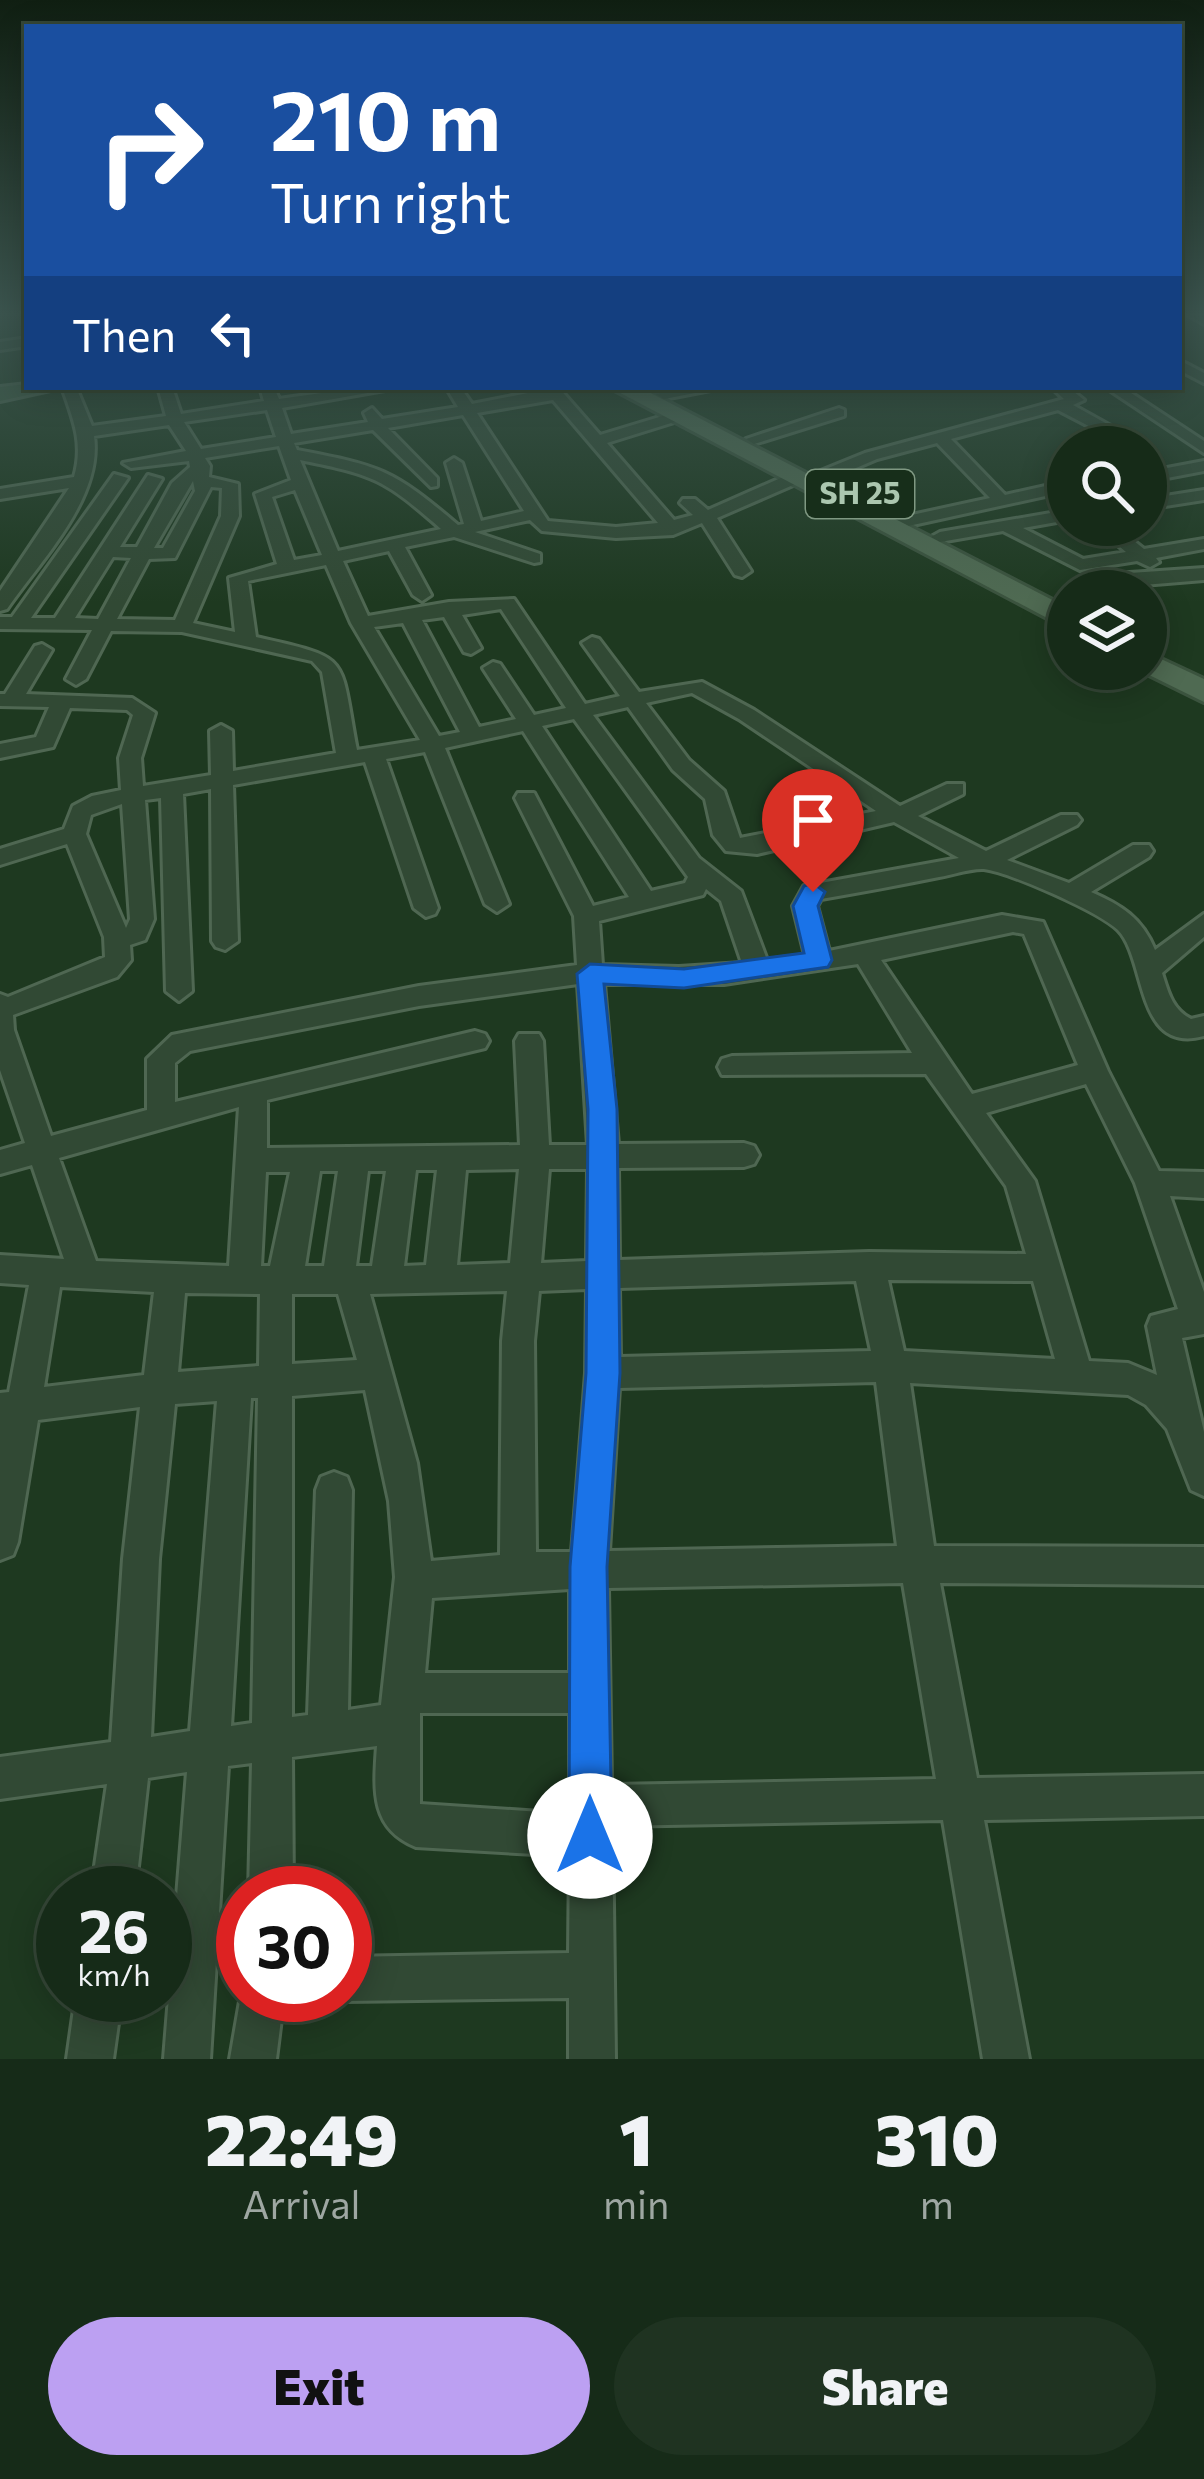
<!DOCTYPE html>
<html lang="en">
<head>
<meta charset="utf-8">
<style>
  body { margin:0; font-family:Commissioner,sans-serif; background:#1f3321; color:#f1f3f6; height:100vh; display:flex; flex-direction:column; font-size:45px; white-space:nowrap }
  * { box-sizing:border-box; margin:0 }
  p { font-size:39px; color:#9ea7a2 }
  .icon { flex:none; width:66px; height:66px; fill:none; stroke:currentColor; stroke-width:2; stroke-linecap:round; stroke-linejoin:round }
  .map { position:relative; height:2059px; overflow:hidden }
  .drawer { display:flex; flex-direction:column; background:#162b18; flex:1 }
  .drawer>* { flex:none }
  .banner { position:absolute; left:24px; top:24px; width:1158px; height:366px; border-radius:0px; box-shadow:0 6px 30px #0003,0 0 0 3px #354737; background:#1a4fa0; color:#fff; overflow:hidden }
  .tools { position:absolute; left:1047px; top:426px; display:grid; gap:24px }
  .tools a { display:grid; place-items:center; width:120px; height:120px; border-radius:50%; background:#162b18; box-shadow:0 6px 30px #0003,0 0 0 3px #354737; font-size:60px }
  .speed { position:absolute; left:36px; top:1866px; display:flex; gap:24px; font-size:60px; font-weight:700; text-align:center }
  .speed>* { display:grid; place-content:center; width:156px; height:156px; border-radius:50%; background:#162b18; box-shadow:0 6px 30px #0003,0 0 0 3px #354737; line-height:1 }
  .speed small { font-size:30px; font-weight:400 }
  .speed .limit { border:18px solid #d22; background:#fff; color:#111 }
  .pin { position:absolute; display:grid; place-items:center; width:102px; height:102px; color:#fff; margin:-123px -51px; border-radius:50% 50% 50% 0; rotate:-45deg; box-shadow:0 0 12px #0007 }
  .pin .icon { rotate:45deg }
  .me { position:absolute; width:132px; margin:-66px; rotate:0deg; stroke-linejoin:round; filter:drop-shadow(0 0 9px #0008) }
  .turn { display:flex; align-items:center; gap:42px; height:252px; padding:0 48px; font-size:54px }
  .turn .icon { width:156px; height:156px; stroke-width:2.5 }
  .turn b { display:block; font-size:84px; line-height:102px }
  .then { display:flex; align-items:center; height:114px; padding:0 48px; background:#0003; gap:24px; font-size:45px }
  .eta { display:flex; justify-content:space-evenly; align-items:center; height:204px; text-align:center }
  .eta b { font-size:72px; font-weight:800; line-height:84px }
  .primary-button { display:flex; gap:24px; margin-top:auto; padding:24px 48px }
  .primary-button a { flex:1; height:138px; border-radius:72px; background:#bca0f2; color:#111; font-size:48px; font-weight:800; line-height:138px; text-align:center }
  .primary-button a+a { background:#1f3321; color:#f1f3f6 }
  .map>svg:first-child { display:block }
</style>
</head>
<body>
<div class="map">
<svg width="1204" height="2059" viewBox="0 0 1204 2059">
  <rect width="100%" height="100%" fill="#1e3920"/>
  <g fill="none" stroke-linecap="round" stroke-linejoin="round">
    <defs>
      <path id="street" d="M1188 315H1204V324Z
        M27 338V346L0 350V342Z
        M1179 360 1204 373V383L1179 370Z
        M62 387H76L92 426 166 416 158 387H172L181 414 264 401 260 387H274L279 399 364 387H402L282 408 291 434 368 422 364 413 372 408 382 419 458 407 446 387H460L472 404 558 387 600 435 679 411 684 413V419L607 443 674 520 693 515 680 503 683 499H695L708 510 792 473 806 477 865 453 1064 399 1051 387H1068L1084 400 1073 405 1145 445 1129 447 1058 410 951 439 1005 495 1068 481V491L890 530 884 529V521L990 498 937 443 877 459 814 486 800 482 717 518 751 571 742 577 735 575 702 523 673 535 616 538 542 531 530 520 475 532 540 554V562L534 563 454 537 405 547 431 595 422 601 413 595 389 551 343 561 368 616 449 602 514 599 585 704 620 696 582 643 592 637 599 639 639 692 702 682 754 710 900 806 947 784H963V794L918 816 986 851 1061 815H1077L1081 820 1077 825 1007 860 1069 883 1133 845H1149L1153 851 1149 857 1091 892C1121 905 1142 918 1155 950L1204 914V937L1162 973C1168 992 1172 1009 1191 1019L1204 1016V1036C1135 1055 1147 959 1118 930 1100 912 1009 872 984 869 971 868 952 875 939 877 900 885 861 892 821 899L817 906 829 951 1002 915 1043 922 1108 1071 1159 1171 1204 1172V1198L1170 1196 1204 1292V1334L1182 1338 1204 1432V1496L1191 1490 1167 1429 1146 1405 1128 1395 910 1383 934 1546 1204 1547V1585L940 1583 977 1778 1204 1774V1816L984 1820 1029 2059H983L943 1820 612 1826 615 2059H569V1998L345 2001 330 1995H345V1957L569 1953 570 1856 416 1847C370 1828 374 1790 377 1746L292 1757 293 1893H249L252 1763 228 1766 210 2059H164L187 1772 148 1778 135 1893H91L107 1784 0 1799V1757L111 1742 123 1559 140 1407 38 1420 18 1542 13 1555 0 1560V1393L9 1392 29 1285 0 1283V1255L64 1259 32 1165 0 1174V1150L25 1143 0 1070V994L8 997 105 957 104 937 67 844 0 865V849L64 829 73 806 92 796 121 790 119 758 133 715 127 710 70 708 53 747 0 758V744L36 737 49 707 0 706V694H5L35 646 42 644 52 650 26 694 132 698 155 713 141 758 143 786 211 775 210 731 221 725 232 731 233 771 336 753 322 672 312 661 182 632 111 631 86 679 76 685 66 679 92 630 0 629V617H12L114 474 128 478 31 618H55L148 475 162 479 120 547H137L172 483 190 467 189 461 131 468 123 463 186 451 169 425 94 436C103 498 40 561 7 609L0 611V591L69 488 0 499V489L74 477C84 443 73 419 62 387ZM553 400 658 523 616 527 548 521 477 413ZM267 410 276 437 201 449 184 422ZM463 415 524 511 481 521 462 463 454 458 446 463 464 524 458 525C392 469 381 466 297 450L294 443 373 430 431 487 437 486V478L388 428ZM279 446 291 480 255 494 277 564 229 578 235 632 193 623 239 516 238 484 209 477 210 466 205 458ZM300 460C375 475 384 479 441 529L338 551ZM193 481 195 491 163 548H154ZM211 487 222 488 221 516 175 620 117 619 149 559 175 558ZM295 490 322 555 294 560 272 497ZM113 557 131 558 98 619 75 618ZM326 565 351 623 420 740 357 750C339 654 353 659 256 637L248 581ZM501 609 566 708 534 715 500 664 493 662 483 668 516 719 479 727 422 620 444 617 464 652 471 654 481 648 462 615ZM403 623 460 732 439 736 374 627ZM692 693 739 719 876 811 740 838 724 791 689 760 646 703ZM628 707 673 770 705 799 713 835 726 851 757 854 894 822 959 858 804 886 793 906 805 955 767 960 741 891 699 858 593 715ZM574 719 688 877 685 883 651 891 542 726ZM523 731 629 897 593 906 534 793H518L515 798 574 916 577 965 419 986 172 1035 147 1059V1110L51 1136 14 1030 13 1015 117 977 131 960 130 945 145 940 154 919 145 800 161 798 166 991 179 1001 192 991 183 794 211 789 212 941 216 947 225 950 238 941 233 785 365 762 414 908 426 917 435 914 438 908 386 759 425 752 485 904 497 912 509 904 445 748ZM122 804 130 919 126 928 86 834 91 815ZM706 889 721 901 742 963 679 967 602 965 599 921 703 895ZM1013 932 1024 934 1078 1065 972 1094 881 960ZM858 964 912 1053 732 1056 722 1059 718 1067 722 1075 926 1074 1006 1186 1026 1254 869 1252 619 1260 618 1168 744 1167 754 1164 759 1155 754 1146 744 1143 618 1144 604 984H724ZM578 984 588 1145H549L543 1041 539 1034H519L515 1041 520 1145 267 1148V1100L485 1048 489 1041 485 1034 475 1031 175 1102V1063L190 1051 419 1006ZM1086 1084 1135 1183 1178 1309 1151 1316 1147 1326 1157 1375 1128 1363 1089 1361 1035 1181 986 1113ZM239 1107 229 1266 96 1261 59 1158ZM519 1169 510 1263 457 1265 466 1170ZM549 1169H588L587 1261 541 1263ZM416 1170H437L426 1265 404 1266ZM320 1171H338L324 1266H305ZM368 1171H386L372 1266H356ZM266 1172H290L270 1266H261ZM888 1280 1033 1281 1055 1359 904 1351ZM856 1281 871 1351 620 1357 619 1288ZM60 1287 154 1292 144 1375 44 1387ZM587 1289 586 1373 572 1552H536L534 1341 539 1291ZM507 1291 502 1341 500 1555 431 1561 417 1463 370 1294ZM185 1293 260 1294 259 1366 178 1372ZM292 1294H338L357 1360 292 1364ZM876 1382 897 1546 609 1551 619 1388ZM365 1390 389 1501 395 1577 381 1705 348 1710 352 1490 347 1477 334 1472 321 1477 316 1490 308 1715 292 1717V1396ZM251 1398H258L252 1723 231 1726ZM217 1401 190 1731 151 1737 159 1559 175 1404ZM903 1583 936 1779 611 1785 608 1588ZM570 1589V1673H425L432 1598ZM420 1713H570V1814L420 1804Z
        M683 387H726L664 399 656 394Z
        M1105 387H1122L1204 441V453Z
        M839 408 844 410V416L754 444 746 439Z
        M1204 461V471L1146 482V472Z
        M1204 490V500L1146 509V499Z
        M1068 510V520L1023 528 1083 559 1126 552 1094 525H1114L1144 549 1204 539V549L1156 558 1159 562 1150 567 1137 561 1080 570 1003 531 940 542 931 537 940 532Z
        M1204 568V580L1070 591 1115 574Z
        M243 1984V1995H284L276 2059H230Z
        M76 1995H122L113 2059H67Z"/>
      <path id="secondary" d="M27 384V387H64L0 401V387Z"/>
      <path id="primary" d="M609 387H639L1068 608V629Z
        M1146 652 1204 679V702L1137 669H1146Z"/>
    </defs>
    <use href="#street" stroke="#4f6752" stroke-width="6"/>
    <use href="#secondary" stroke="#4f6752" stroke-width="6"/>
    <use href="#primary" stroke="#3b533e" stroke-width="6"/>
    <use href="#street" fill="#314934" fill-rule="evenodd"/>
    <use href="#secondary" fill="#3f5d43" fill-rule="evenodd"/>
    <use href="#primary" fill="#4f6a52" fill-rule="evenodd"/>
  </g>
  <linearGradient id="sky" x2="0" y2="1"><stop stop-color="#101f12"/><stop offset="0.52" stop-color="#3b544e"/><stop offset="1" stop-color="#3b544e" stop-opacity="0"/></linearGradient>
  <rect width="1204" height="603" fill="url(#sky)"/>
  <path fill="#1a73e8" stroke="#114b97" stroke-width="3" d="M813 883 825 892 818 906 832 960 828 967 684 988 604 984 617 1109 620 1373 607 1567 612 1836 605 1851 590 1857 575 1851 569 1836 570 1567 586 1373 588 1109 577 974 590 964 684 969 804 953 793 906 804 886Z"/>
  <g text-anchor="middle" stroke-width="9" stroke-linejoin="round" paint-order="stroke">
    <rect fill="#172e1a" stroke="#7f9882" stroke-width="3" x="806" y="470" width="108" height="48" rx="9"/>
    <g font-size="30" font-weight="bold" fill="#abc6af">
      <text x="860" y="504">SH 25</text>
    </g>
  </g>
</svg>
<div class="tools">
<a><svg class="icon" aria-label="search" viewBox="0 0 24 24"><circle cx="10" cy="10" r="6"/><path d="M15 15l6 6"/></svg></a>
<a><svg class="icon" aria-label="layers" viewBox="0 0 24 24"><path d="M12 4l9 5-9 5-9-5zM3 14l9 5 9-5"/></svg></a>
</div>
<div class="speed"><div>26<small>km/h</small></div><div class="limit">30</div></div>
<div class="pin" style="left:813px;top:892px;background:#d93025"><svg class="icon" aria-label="arrive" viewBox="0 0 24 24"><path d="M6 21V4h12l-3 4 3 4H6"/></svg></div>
<svg class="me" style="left:590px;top:1836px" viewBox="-20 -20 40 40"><circle r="19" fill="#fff"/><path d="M0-13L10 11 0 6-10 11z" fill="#1a73e8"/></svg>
<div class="banner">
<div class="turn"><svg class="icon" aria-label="right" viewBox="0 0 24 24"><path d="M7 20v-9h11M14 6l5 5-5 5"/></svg><div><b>210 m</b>Turn right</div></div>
<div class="then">Then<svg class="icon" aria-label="left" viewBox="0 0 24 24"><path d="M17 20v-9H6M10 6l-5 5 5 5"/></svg></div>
</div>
</div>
<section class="drawer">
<div class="eta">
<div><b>22:49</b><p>Arrival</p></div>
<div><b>1</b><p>min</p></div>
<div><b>310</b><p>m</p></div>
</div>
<div class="primary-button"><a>Exit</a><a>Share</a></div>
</section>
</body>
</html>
